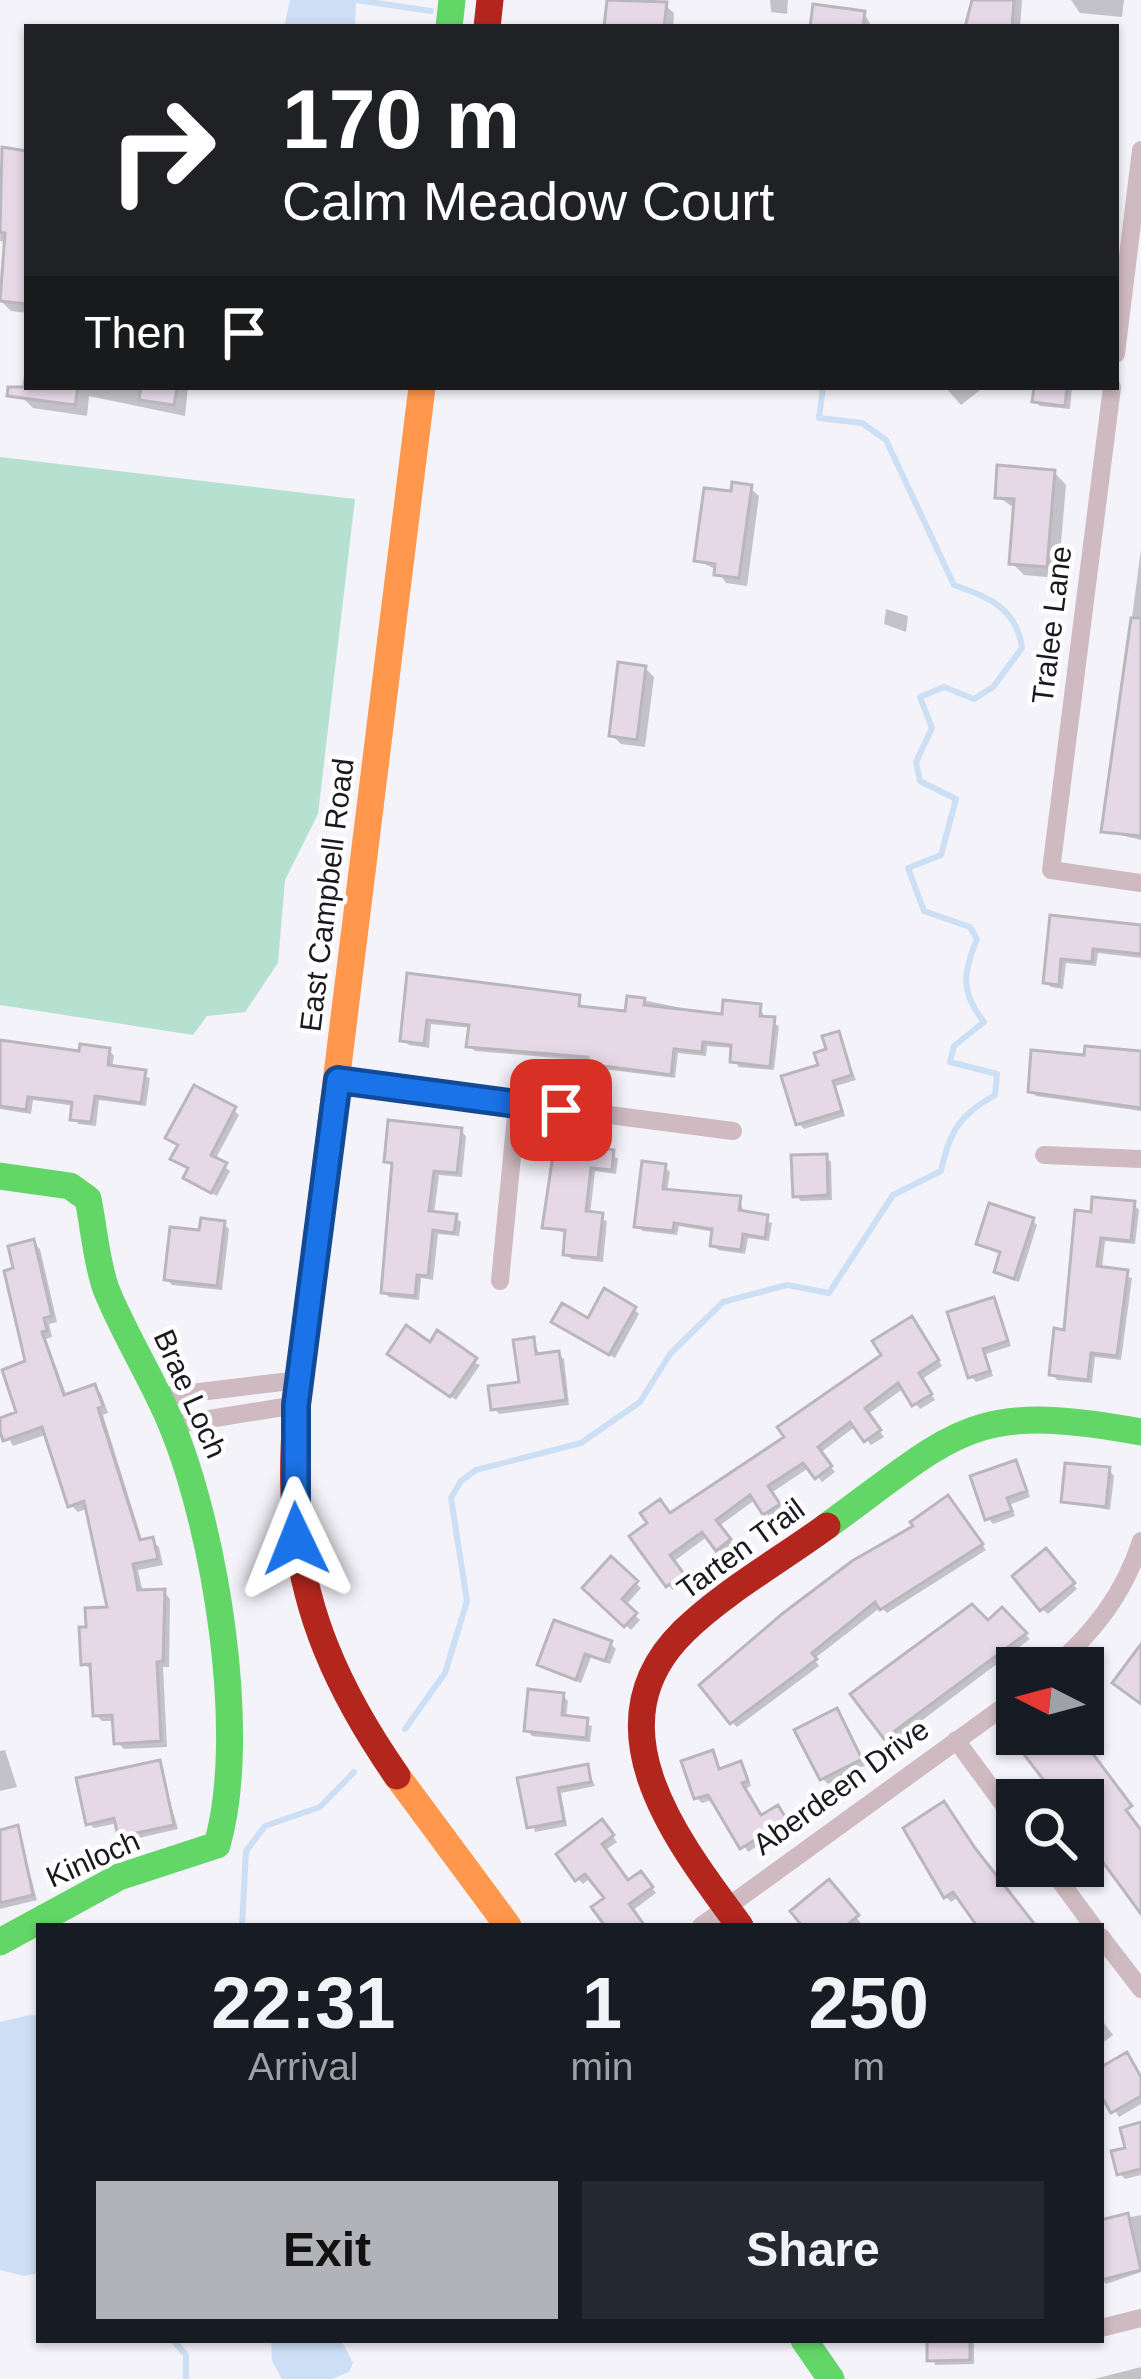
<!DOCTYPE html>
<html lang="en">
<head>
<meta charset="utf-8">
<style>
  body { margin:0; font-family:Helvetica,sans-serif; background:#242831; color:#f1f3f6; height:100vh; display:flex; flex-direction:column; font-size:45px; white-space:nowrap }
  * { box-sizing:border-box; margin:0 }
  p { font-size:39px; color:#9ea1a6 }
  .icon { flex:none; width:66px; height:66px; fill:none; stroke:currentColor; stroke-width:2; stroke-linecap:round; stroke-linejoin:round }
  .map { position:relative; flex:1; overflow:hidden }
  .panel { position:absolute; left:36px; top:1923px; width:1068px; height:420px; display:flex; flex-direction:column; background:#171b24; border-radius:0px; box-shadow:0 3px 9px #0004 }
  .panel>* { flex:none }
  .guide { position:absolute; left:24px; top:24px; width:1095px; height:366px; border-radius:0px; box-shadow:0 3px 9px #0004; background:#202124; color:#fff; overflow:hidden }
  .needle { width:78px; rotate:276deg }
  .buttons { position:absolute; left:996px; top:1647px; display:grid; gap:24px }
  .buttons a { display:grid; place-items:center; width:108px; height:108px; border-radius:0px; background:#171b24; box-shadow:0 3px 9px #0004; font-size:60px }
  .pin { position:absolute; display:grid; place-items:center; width:102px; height:102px; color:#fff; margin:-51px; border-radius:24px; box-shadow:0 6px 18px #0006 }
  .me { position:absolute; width:132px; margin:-66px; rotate:358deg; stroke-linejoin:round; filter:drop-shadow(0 0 9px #0008) }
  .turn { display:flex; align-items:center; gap:42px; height:252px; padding:0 60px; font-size:54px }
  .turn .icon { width:156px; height:156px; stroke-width:2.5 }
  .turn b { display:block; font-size:84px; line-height:102px }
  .then { display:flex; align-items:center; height:114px; padding:0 60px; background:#0003; gap:24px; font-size:45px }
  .eta { display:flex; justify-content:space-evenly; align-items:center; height:204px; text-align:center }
  .eta b { font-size:72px; font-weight:800; line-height:84px }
  .primary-button { display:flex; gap:24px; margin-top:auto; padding:24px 60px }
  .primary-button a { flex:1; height:138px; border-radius:0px; background:#b2b3b8; color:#111; font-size:48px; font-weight:800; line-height:138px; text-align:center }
  .primary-button a+a { background:#242831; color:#f1f3f6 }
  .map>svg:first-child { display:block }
</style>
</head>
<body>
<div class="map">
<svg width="1141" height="2379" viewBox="0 0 1141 2379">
  <rect width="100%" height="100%" fill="#f4f3fa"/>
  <path fill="#b6e1d1" d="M0 457 355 499 318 814 285 880 278 963 245 1012 207 1016 193 1035 0 1005Z"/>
  <path fill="#ccdff5" d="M290 0H356L355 27H284Z
    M30 2015 39 2016V2273L24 2276 0 2270V2022Z
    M271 2340H341L353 2363 349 2372 332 2379H282L272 2361Z"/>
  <path fill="#0003" d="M610 0 665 5 674 13 673 27H607Z
    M770 0H788L787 14 771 12Z
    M973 0H1022L1020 27H968Z
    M1071 0H1124L1122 17 1080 13Z
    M864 13 872 27H813Z
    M4 150 27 153V313L11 311 0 300 7 242 0 241Z
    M27 353V387H188L185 416 89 396 87 416 33 408 21 396Z
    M945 387H984L961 405Z
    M1037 387H1072L1070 409 1040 406 1035 401Z
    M1054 472 1066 485 1058 578 1024 575 1012 563 1016 509 998 497Z
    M750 488 759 496 747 586 726 583 717 570 697 560 733 495Z
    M1141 549V840L1104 831Z
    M886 609 908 616 906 632 884 624Z
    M645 668 654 677 645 747 621 744 612 735Z
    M1052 918 1141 928V958L1098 953 1096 966 1066 963 1063 989 1051 987 1046 982Z
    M410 976 578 998 583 1010 628 1014 643 1000 724 1017 760 1007 765 1019 779 1026 774 1070 738 1067 734 1048 707 1046 706 1056 678 1053 675 1078 595 1068 590 1061 475 1051 469 1046 472 1028 431 1024 429 1048 409 1045 403 1040Z
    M838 1034 856 1080 836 1086 845 1116 804 1129 799 1124Z
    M0 1043 82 1054 109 1050 114 1056 112 1068 150 1078 146 1106 99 1100 96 1126 78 1124 75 1106 33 1100 31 1114 0 1109Z
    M1141 1065V1111L1036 1096 1031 1091Z
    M234 1110 239 1115 215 1160 230 1171 217 1196 192 1183 187 1178 191 1170 179 1163Z
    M461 1131 466 1136 462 1177 439 1175 434 1214 455 1217 461 1222 459 1236 438 1234 433 1280 421 1278 419 1300 389 1297 384 1292 392 1166 387 1161Z
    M557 1146 618 1158 616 1174 595 1171 590 1215 607 1221 603 1262 571 1259 566 1254 568 1234 546 1227Z
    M825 1157 831 1162 832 1200 801 1201 796 1196Z
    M664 1166 670 1172 667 1192 740 1199 744 1214 772 1223 769 1241 748 1238 745 1254 718 1250 713 1245 715 1232 679 1226 677 1235 643 1231 637 1226Z
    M1133 1204 1139 1210 1135 1244 1105 1241 1102 1269 1132 1278 1121 1360 1095 1357 1092 1383 1057 1380 1052 1374 1094 1215Z
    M1032 1220 1037 1225 1019 1282 1002 1276 997 1271 1003 1254 979 1243Z
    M224 1224 229 1229 222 1290 172 1285 167 1279 202 1233Z
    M33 1243 40 1249 57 1322 49 1324 52 1337 46 1339 67 1397 95 1387 101 1394 108 1413 103 1415 143 1543 152 1541 159 1547 163 1565 138 1570 143 1593 164 1592 170 1599 169 1667H163L167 1747 124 1749 117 1742 115 1721H102L96 1715 93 1670 83 1664 110 1610 89 1508 78 1512 71 1505 48 1434 13 1446 0 1422 20 1414 29 1363 16 1271Z
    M993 1301 1011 1346 986 1354 993 1376 976 1382 971 1376Z
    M634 1309 639 1314 615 1358 560 1327Z
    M917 1325 942 1366 922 1379 935 1400 920 1409 904 1388 868 1414 884 1437 871 1445 856 1426 820 1453 835 1472 822 1482 810 1467 771 1493 783 1510 771 1519 756 1499 719 1526 734 1546 723 1554 708 1536 673 1562 687 1581 673 1590 668 1585 670 1516 788 1438Z
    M533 1340 540 1356 558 1354 564 1359 569 1405 499 1414 494 1408 522 1385Z
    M431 1346 480 1365 456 1400 396 1358Z
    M1015 1464 1030 1497 1011 1504 1015 1516 993 1524 988 1518Z
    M1109 1470 1114 1476 1110 1510 1064 1501Z
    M953 1504 986 1550 887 1613 881 1607 814 1659 819 1666 737 1727 732 1722Z
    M1051 1557 1077 1589 1048 1614 1042 1609Z
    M612 1560 641 1588 625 1606 640 1620 631 1630 586 1588Z
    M1002 1611 1030 1639 892 1743 854 1694 988 1625Z
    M611 1644 616 1649 610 1664 591 1657 581 1683 541 1665Z
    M563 1696 568 1701 566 1719 592 1726 590 1742 532 1736 527 1730Z
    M836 1712 866 1765 828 1784 823 1779Z
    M5 1750 17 1787 0 1791V1751Z
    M712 1754 722 1771 741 1765 746 1770 751 1786 745 1789 762 1817 783 1814 790 1826 748 1852 714 1799 702 1803 697 1798Z
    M159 1763 178 1829 126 1841 118 1823 94 1828 89 1823Z
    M587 1768 595 1786 561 1793 567 1826 535 1832 521 1780Z
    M949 1810 1034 1926H983L960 1896 951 1902 946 1897Z
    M18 1828 37 1900 0 1909V1833Z
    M607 1829 617 1842 604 1851 629 1883 646 1880 656 1893 632 1911 643 1926H609L608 1899 592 1877 583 1884 578 1879Z
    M834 1888 863 1926H805Z
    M1101 2019 1113 2035 1101 2044Z
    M1101 2070 1141 2078V2104L1119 2117 1101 2089Z
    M1141 2125V2175L1125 2179 1120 2174Z
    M1141 2215V2272L1106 2284 1101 2279V2223Z
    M909 2340H974V2364L935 2365 930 2340Z
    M1141 2367V2379H1094Z"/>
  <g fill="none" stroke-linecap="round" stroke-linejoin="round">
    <path stroke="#ccdff5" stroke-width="6" d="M356 0 431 11
      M405 1729 445 1673 467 1601 451 1498 461 1481 476 1470 581 1443 640 1402 670 1354 723 1302 787 1285 829 1293 893 1195 941 1171C949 1133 959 1115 995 1095L997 1074 950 1062 954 1046 984 1022C960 992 963 973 977 939L970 927 924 911 908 868 941 855 956 799 920 781 916 762 932 728 920 697 944 687 974 699 993 687 1022 648C1017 608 988 597 954 585L886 440 862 423 819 418 823 387
      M242 1926 246 1851 265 1826 320 1807 354 1772
      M173 2340 186 2355V2379"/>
  </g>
  <path fill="#e7d8e7" stroke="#bab7bc" stroke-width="3" d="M607 0 667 2 664 27H604Z
    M972 0H1014L1012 27H965Z
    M813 4 865 11 863 27H810Z
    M2 147 27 151V304L0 301 5 233 0 232Z
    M8 387H78L75 405 7 396Z
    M141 387H177L174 405 139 400Z
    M1034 387H1067L1065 406 1032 402Z
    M997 465 1055 470 1047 567 1009 564 1014 499 995 498Z
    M732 482 752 485 739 578 714 575 715 564 694 561 704 488 731 491Z
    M1131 618H1141V836L1101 832Z
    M618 662 646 666 637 740 609 736Z
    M1050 915 1141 925V954L1093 949 1092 962 1061 959 1059 985 1043 983Z
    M407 973 580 995 579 1006 625 1011 627 996 645 998 644 1005 722 1014 723 1000 761 1004 760 1016 775 1017 770 1067 730 1062 731 1045 703 1042 702 1052 674 1049 671 1075 650 1072 587 1064 588 1057 466 1047 469 1025 427 1020 424 1044 400 1041Z
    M839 1031 852 1075 833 1081 842 1111 796 1125 781 1076 818 1065 814 1053 826 1049 822 1036Z
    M0 1040 79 1051 80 1044 110 1048 108 1065 146 1070 141 1103 95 1096 91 1122 70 1120 72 1102 28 1097 26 1110 0 1106Z
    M1085 1046 1141 1051V1108L1028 1092 1031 1050 1084 1055Z
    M194 1085 236 1107 211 1155 227 1163 211 1193 183 1178 188 1168 170 1159 178 1145 165 1138Z
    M388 1120 462 1128 457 1173 434 1171 429 1211 457 1214 454 1233 433 1230 428 1276 417 1275 415 1296 381 1293 392 1163 384 1162Z
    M555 1142 614 1150 612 1170 591 1168 586 1211 603 1213 598 1258 563 1255 565 1230 542 1228Z
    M827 1154 828 1195 793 1197 791 1155Z
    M642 1161 666 1164 663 1189 741 1196 739 1210 768 1215 765 1238 743 1234 741 1250 710 1246 712 1229 674 1223 673 1231 634 1227Z
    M1092 1197 1135 1201 1131 1241 1101 1238 1097 1266 1128 1270 1117 1356 1091 1353 1088 1380 1049 1375 1054 1328 1064 1330 1075 1210 1091 1212Z
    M989 1203 1034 1218 1014 1279 994 1272 1000 1252 976 1244Z
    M201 1218 225 1221 217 1286 164 1280 170 1227 199 1230Z
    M34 1239 52 1316 44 1318 47 1331 42 1332 64 1395 95 1384 103 1406 98 1408 140 1540 153 1537 158 1559 133 1564 138 1590 165 1589 163 1661 157 1662 161 1741 114 1744 112 1715 93 1716 90 1664 81 1665 79 1627H86L85 1608 107 1607 84 1501 68 1507 42 1427 3 1441 0 1431V1418L16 1412 2 1370 25 1361 4 1271 13 1268 8 1246Z
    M604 1288 636 1307 609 1355 551 1322 562 1303 588 1318Z
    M994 1297 1008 1341 983 1349 990 1371 968 1378 947 1312Z
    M912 1316 939 1360 919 1373 932 1394 912 1406 898 1383 865 1408 881 1430 864 1442 850 1422 818 1447 832 1466 815 1479 803 1463 768 1486 780 1504 763 1515 750 1495 716 1520 731 1539 716 1551 702 1532 670 1555 684 1574 666 1587 629 1536 647 1523 640 1513 660 1499 670 1513 784 1437 777 1427 881 1355 872 1341Z
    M406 1325 430 1342 437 1330 477 1358 450 1397 387 1354Z
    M534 1337 536 1354 559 1351 566 1400 491 1410 488 1386 519 1382 513 1340Z
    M1016 1460 1027 1491 1007 1498 1012 1511 985 1520 970 1476Z
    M1065 1463 1110 1467 1106 1507 1061 1502Z
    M948 1495 983 1544 880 1610 875 1602 812 1653 817 1659 730 1724 699 1685 782 1614 852 1561 913 1526 910 1522Z
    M1046 1548 1075 1583 1040 1611 1012 1576Z
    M611 1556 638 1581 622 1599 637 1613 624 1627 582 1588Z
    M972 1604 988 1620 1002 1607 1027 1633 884 1739 850 1694Z
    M554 1620 612 1641 605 1661 585 1654 576 1680 537 1665Z
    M1141 1644V1704L1112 1683Z
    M528 1689 564 1693 562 1715 588 1718 586 1738 524 1731Z
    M837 1708 862 1759 820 1780 794 1730Z
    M1037 1734H1078L1132 1806 1126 1810 1141 1830V1914L1083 1835V1800H1059L1019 1748Z
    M713 1750 719 1769 741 1761 748 1781 742 1783 761 1815 778 1805 787 1820 740 1849 708 1795 694 1799 681 1761Z
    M160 1760 174 1825 118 1837 114 1818 86 1825 76 1778Z
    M588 1764 591 1782 558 1788 564 1821 527 1828 517 1778Z
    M944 1801 975 1848 1036 1926H977L953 1892 944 1898 903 1828Z
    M602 1819 614 1835 602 1844 628 1880 641 1871 653 1887 629 1904 645 1926H605L591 1907 604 1898 585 1874 575 1881 556 1854Z
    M18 1825 33 1895 0 1903V1830Z
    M829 1879 859 1915 846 1926H802L790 1911Z
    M1127 2052 1141 2077V2096L1111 2113 1101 2096V2067Z
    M1141 2122V2169L1117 2175 1111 2151 1125 2148 1120 2128Z
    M1128 2213 1141 2270 1101 2280V2220Z
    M927 2340H970V2360L927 2361Z"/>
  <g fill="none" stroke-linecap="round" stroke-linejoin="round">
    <path stroke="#cebac0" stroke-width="18" d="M1116 354 1141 150
      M1112 387 1051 870 1141 883
      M338 1080 733 1131
      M1044 1155 1141 1159
      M500 1281 517 1105
      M158 1397 299 1380
      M172 1425 296 1405
      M1053 1668C1094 1632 1124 1594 1141 1541
      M956 1740 1017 1823
      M1049 1866 1093 1926
      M701 1926 1017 1697
      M1101 1937 1141 1989
      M1101 2328 1141 2318"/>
    <path stroke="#63d668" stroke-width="27" d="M449 27 452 0
      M0 1176 70 1186 88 1199C94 1228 96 1261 106 1289 124 1334 151 1376 170 1421 215 1527 249 1734 217 1845L119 1877 0 1942
      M827 1526C959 1430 971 1401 1141 1432
      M804 2340 831 2379"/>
    <path stroke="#ff974d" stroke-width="27" d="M317 1236 422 387
      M397 1776 508 1926"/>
    <path stroke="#b3261e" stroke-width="27" d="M487 27 490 0
      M317 1236C289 1459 260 1579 397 1776
      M740 1926C677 1841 587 1726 684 1631 725 1591 781 1560 827 1526"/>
  </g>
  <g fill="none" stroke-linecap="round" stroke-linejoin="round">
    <defs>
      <path id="route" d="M296 1539V1405L338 1080 561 1110"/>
    </defs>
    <use href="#route" stroke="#114b97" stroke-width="30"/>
    <use href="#route" stroke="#1a73e8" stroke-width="21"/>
  </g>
  <g text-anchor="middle" stroke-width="9" stroke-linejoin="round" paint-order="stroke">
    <g font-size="30" fill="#1a191f" stroke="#fff">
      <text transform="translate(1052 625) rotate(-83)" y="10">Tralee Lane</text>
      <text transform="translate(327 895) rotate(-83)" y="10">East Campbell Road</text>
      <text transform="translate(190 1394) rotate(66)" y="10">Brae Loch</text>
      <text transform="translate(741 1549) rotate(-36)" y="10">Tarten Trail</text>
      <text transform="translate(841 1787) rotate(-36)" y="10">Aberdeen Drive</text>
      <text transform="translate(93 1859) rotate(-24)" y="10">Kinloch</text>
    </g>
  </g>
</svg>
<div class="buttons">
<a><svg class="needle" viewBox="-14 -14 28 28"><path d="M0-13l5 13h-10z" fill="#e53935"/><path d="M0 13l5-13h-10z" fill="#9ea1a6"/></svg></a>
<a><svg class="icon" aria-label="search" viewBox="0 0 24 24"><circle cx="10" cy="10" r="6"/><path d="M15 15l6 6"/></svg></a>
</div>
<div class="pin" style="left:561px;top:1110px;background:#d93025"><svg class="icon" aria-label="arrive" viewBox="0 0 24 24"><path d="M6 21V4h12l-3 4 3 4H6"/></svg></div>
<svg class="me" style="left:296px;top:1539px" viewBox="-20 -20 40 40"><path d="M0-17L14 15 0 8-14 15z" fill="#1a73e8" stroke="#fff" stroke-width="4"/></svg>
<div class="guide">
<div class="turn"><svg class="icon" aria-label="right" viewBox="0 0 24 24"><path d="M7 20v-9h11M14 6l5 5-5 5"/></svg><div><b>170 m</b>Calm Meadow Court</div></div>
<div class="then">Then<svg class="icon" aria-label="arrive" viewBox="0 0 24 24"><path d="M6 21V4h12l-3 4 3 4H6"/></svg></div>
</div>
<section class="panel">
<div class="eta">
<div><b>22:31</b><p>Arrival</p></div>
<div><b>1</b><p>min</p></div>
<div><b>250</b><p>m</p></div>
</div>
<div class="primary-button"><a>Exit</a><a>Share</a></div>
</section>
</div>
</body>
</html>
